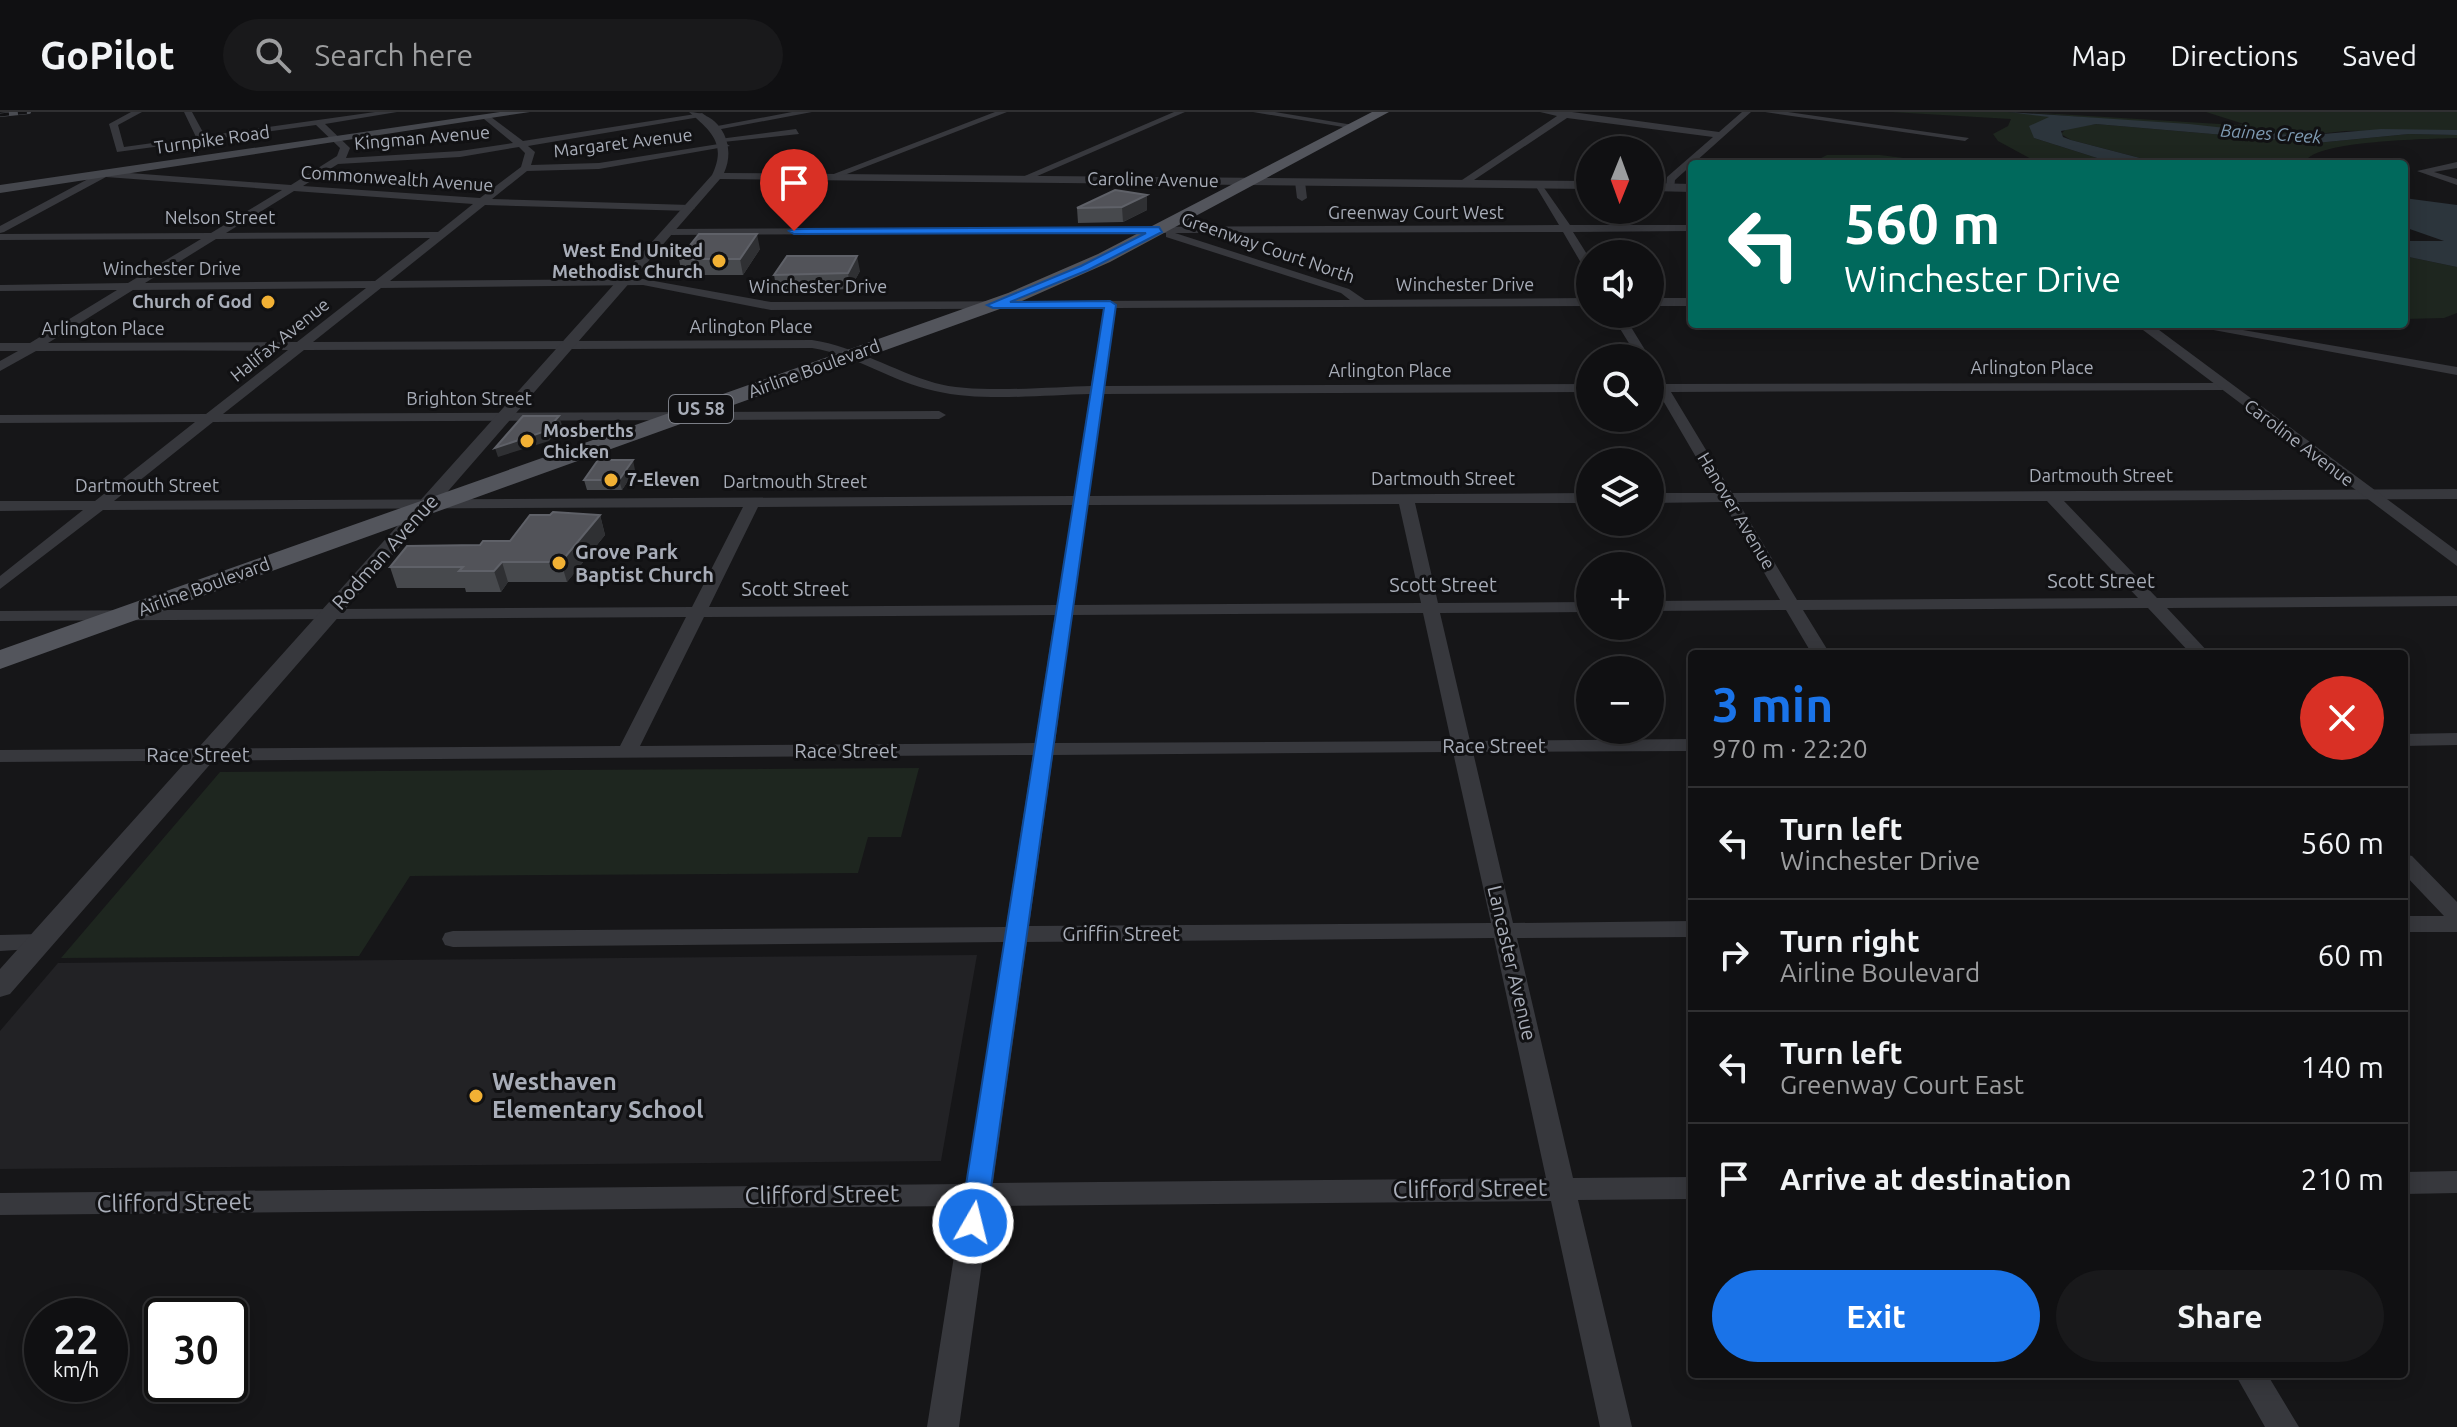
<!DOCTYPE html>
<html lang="en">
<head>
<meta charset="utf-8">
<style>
  body { margin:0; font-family:Ubuntu,sans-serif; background:#19191b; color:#f1f3f6; height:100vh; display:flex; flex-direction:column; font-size:30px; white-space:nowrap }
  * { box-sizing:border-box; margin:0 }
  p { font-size:26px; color:#9c9d9f }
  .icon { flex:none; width:44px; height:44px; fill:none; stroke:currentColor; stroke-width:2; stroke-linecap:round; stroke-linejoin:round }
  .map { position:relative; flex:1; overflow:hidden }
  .panel { position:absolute; left:1688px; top:538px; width:720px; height:728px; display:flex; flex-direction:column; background:#101012; border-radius:8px; box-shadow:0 4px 20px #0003,0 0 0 2px #303032 }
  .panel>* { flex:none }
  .hud { position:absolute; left:1688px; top:48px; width:720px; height:168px; border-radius:8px; box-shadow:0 4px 20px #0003,0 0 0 2px #303032; background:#00695c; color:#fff; overflow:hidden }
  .needle { width:52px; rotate:181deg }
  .fabs { position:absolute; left:1576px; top:24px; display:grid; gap:16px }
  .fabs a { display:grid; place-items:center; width:88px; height:88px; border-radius:50%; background:#101012; box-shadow:0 4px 20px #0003,0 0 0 2px #303032; font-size:40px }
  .speed { position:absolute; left:24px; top:1186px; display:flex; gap:16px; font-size:40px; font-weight:700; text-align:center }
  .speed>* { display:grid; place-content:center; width:104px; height:104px; border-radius:50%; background:#101012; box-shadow:0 4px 20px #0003,0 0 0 2px #303032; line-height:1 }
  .speed small { font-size:20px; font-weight:400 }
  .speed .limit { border:4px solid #111; border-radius:12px; background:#fff; color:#111 }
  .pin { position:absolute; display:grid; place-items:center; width:68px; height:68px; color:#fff; margin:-82px -34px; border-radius:50% 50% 50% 0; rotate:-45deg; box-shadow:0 0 8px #0007 }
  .pin .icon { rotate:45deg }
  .me { position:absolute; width:88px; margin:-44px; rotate:8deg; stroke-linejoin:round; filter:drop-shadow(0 0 6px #0008) }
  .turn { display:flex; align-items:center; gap:28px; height:168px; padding:0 24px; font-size:36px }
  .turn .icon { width:104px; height:104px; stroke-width:2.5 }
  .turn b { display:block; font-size:56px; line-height:68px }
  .round { display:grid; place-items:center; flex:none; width:84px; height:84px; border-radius:42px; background:#19191b }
  .headline { display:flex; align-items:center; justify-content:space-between; height:136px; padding:0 24px }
  h1 { font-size:48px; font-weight:700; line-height:60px; color:#1a73e8 }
  .primary-button { display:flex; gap:16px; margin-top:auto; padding:16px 24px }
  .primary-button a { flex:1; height:92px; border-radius:48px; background:#1a73e8; color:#fff; font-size:32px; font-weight:700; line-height:92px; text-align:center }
  .primary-button a+a { background:#19191b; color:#f1f3f6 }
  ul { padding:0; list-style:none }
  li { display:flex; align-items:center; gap:24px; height:112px; padding:0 24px; border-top:2px solid #303032 }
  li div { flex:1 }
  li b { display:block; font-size:30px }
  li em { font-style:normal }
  header { display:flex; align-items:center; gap:48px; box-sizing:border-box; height:112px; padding:0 40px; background:#101012; border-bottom:2px solid #303032 }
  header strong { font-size:38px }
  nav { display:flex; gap:44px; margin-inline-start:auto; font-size:28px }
  .search { width:560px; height:72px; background:#19191b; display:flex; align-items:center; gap:20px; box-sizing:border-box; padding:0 28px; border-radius:44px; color:#9c9d9f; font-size:30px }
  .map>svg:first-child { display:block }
</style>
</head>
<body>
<header>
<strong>GoPilot</strong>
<div class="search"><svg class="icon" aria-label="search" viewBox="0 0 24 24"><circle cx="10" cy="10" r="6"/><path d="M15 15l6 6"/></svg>Search here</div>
<nav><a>Map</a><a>Directions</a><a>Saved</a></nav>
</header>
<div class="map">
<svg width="2457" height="1315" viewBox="0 0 2457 1315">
  <rect width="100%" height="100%" fill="#161618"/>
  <path fill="#222225" d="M977 843 941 1049 0 1057V919L58 851Z"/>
  <path fill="#1e261f" d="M1891 0H2008L2046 4 2051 6 2034 26 2116 52H2011L2033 48 1998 29 1993 22 2008 14 2011 7Z
    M2024 0 2236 13 2244 12 2206 0H2457V18L2345 19 2300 24Z
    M2096 12 2316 31 2409 22 2457 23V26C2432 27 2307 28 2305 52H2163L2071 28 2061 22 2067 16Z
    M1827 43H1880L1951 52H1809Z
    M2404 144 2457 155V201L2444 206 2404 207Z
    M919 656 901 725H868L858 761 410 764 359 844 61 846 220 660Z"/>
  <path fill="#2c353c" d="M2008 0 2189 12 2300 24 2381 17 2457 18V23L2409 22 2316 31 2096 12 2061 19 2063 25 2071 28 2163 52H2116L2034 26 2029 14 2049 5Z
    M2404 86 2457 93V155L2404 144V129H2444L2404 115Z"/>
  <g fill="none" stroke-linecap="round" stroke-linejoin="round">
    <path fill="#37383d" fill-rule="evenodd" d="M131 0H142L118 13 124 35 196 25 184 0H192L205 24 375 0H397L325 12 350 36 346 46 460 39 513 31 484 7 487 2 523 29 702 1 706 4 528 34 535 40 531 53 599 51 725 31 730 34 599 57 527 59 492 87 690 93 695 96 690 99 485 93 390 169 643 167 771 190 1350 188 1341 181 1166 125V121L668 123 663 120 668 117 1559 113 1535 73 1540 70 1570 113H1692V119L1573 120 1590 147V159L1584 156 1563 120 1175 121 1349 177 1365 188 1590 186V194L1116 196 1105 274 1590 272V280L1103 282 1089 384 1590 381V391H1415L1438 491 1590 490V500L1440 501 1470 629 1692 627V639L1473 640 1513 811 1692 809V825L1517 826 1573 1066 1692 1065V1087L1578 1088 1632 1315H1600L1551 1089 990 1094 959 1315H927L962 1094 0 1103V1081L966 1072 1004 830 453 835 445 833 442 827 445 821 453 819 1006 815 1033 643 0 650V638L620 634 686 505 0 509V499L692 495 743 395 103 398 0 477V464L83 398 0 399V389H95L195 310 0 311V303L206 302 288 238 36 239 0 259V249L18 239H0V231H30L117 178 0 179V173L128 171 201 127 0 128V122L211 121 282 78 106 65 4 120 0 121V114L103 59 291 73 337 44 340 36 316 13 117 40 109 12ZM519 35 525 41 521 55 480 86 303 74 338 52 460 45ZM294 79 473 92 438 120 226 121ZM430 126 375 169 145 171 216 127ZM643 173 771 198 1104 196 1091 274C1049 275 973 282 935 271 893 259 857 235 812 228L313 230 381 176ZM366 176 297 230 48 231 133 178ZM812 236C856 243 892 270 935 279 981 290 1042 283 1090 282L1074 384 114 389 213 310 939 307 946 303 939 299 223 302 304 238ZM1399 392 1421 491 1074 493 1088 393ZM1073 393 1057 493 709 495 758 395ZM1423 501 1451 629 1055 631 1072 503ZM1055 503 1035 631 640 634 704 505ZM1453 640 1491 811 1029 814 1053 643ZM1494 826 1546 1066 993 1071 1027 830Z
      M792 0H812L716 18 712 15Z
      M995 0H1007L834 67 826 65Z
      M1174 0H1185L1028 68 1020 66Z
      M1253 0H1275L1359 14 1355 17Z
      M1540 0H1572L1719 20 1742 0H1751L1675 68 1674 77 1666 75 1667 65 1713 25 1567 6 1465 74H1459V70L1557 4Z
      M1765 0H1788L1969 26 1965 29Z
      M796 17 799 22 723 30 719 27Z
      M2457 50V56L2434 60 2457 67V73L2417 59Z
      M1300 67 1305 70 1307 86 1302 89 1297 86 1295 70Z
      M1650 186H1692V194H1650Z
      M1611 202H1623L1650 246V247L1638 246Z
      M2181 212H2208L2457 255V263Z
      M1650 252 1655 253 1666 272 2227 271V277L2222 278 1671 280 1732 381 2457 377V387L2064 389 2157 486 2457 484V494L2167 496 2210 542H2191L2148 496 1803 498 1830 542H1812L1786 498 1650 499V489L1780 488 1723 390 1650 391V381H1717L1658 280H1650V272H1653ZM2047 389 2138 486 1797 488 1738 390Z
      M2457 621V633L2404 634V622Z
      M2404 742 2412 744 2457 790V820H2404V804H2444L2404 762Z
      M40 822 48 824 52 830 48 836 0 839V823Z
      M2457 1059V1081L2404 1082V1060Z
      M2235 1262H2267L2299 1315H2265Z"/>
    <path fill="#37383d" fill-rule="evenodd" d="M689 0C720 0 737 33 724 61L1590 69V77L720 67 10 882 0 885V857L712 63C727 32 711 19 689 0Z
      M1650 71 1692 72V80L1650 79Z
      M2135 212H2151L2457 439V454Z"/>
    <path fill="#45474d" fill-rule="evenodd" d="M500 0H530L0 81V73Z"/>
    <path fill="#53555c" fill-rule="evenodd" d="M1372 0H1389L1110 150 1022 189 0 557V538L1008 181 1098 142Z"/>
    <defs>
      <path id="rail" d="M0 3 29 0"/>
    </defs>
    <use href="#rail" stroke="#4a4c52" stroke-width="4"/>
    <use href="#rail" stroke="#111113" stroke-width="3" stroke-dasharray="9" stroke-linecap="butt"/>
  </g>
  <path fill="#47494d" d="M1147 83V98L1123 110 1078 111 1077 96Z
    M760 137 743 163H682L679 147Z
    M860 159 850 177 777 180 774 163Z
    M635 358 622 378H587L584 368Z
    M550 403H600L605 423 567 470H508L501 480H466L465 476H397L390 455 480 433 510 429Z"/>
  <path fill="#2f3033" d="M1147 83V98L1123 110 1122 95Z
    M757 122 760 137 743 163 740 147Z
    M857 144 860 159 850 177 848 161Z
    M559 304 562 313 549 329 498 345 495 336Z
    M633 348 635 358 622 378 619 368Z
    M600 403 605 423 567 470 561 450Z
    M502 450 508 470 501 480 494 459Z"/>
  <path fill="#525359" stroke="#5f6168" stroke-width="2" d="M1115 78 1147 83 1122 95 1077 96Z
    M699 122H757L740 147H679Z
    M787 144H857L848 161 774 163Z
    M523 304H559L546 319 495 336Z
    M598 348H633L619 368H584Z
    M553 400 600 403 561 450H502L494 459H459L463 455H390L407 434 480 433 483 429H510L530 403H550Z"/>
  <path fill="#1a73e8" stroke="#114b97" stroke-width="2" d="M1159 115 1162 120 1088 158 1010 190 1110 189 1116 193 986 1111 982 1119 973 1122 964 1119 960 1111 1104 196H993L987 193 1081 154 1146 121 794 122 789 119 794 117Z"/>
  <g fill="#f2b134" stroke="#111113" stroke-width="3">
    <circle cx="719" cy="149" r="8"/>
    <circle cx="268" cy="190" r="8"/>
    <circle cx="527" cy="329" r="8"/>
    <circle cx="611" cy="368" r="8"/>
    <circle cx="559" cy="451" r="8"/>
    <circle cx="476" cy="984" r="8"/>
  </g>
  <g text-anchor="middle" stroke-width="6" stroke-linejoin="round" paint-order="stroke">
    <g font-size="18" font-style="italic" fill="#7f9bb3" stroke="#111113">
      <text transform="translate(2271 22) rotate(4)" y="6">Baines Creek</text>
    </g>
    <g font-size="18" fill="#a8adb8" stroke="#111113">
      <text transform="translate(422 26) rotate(-5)" y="6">Kingman Avenue</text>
      <text transform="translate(212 28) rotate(-8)" y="6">Turnpike Road</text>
      <text transform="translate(623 31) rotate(-7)" y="6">Margaret Avenue</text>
      <text transform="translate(397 67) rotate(4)" y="6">Commonwealth Avenue</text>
      <text transform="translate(1153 68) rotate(1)" y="6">Caroline Avenue</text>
      <text x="1416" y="107">Greenway Court West</text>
      <text x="220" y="112">Nelson Street</text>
      <text transform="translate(1268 136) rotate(19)" y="6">Greenway Court North</text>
      <text x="172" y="163">Winchester Drive</text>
      <text x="1465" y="179">Winchester Drive</text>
      <text x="818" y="181">Winchester Drive</text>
      <text x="751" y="221">Arlington Place</text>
      <text x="103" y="223">Arlington Place</text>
      <text transform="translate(280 228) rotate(-39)" y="6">Halifax Avenue</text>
      <text x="2032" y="262">Arlington Place</text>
      <text transform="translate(814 257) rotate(-20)" y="6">Airline Boulevard</text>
      <text x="1390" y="265">Arlington Place</text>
      <text x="469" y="293">Brighton Street</text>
      <text transform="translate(2299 331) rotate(37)" y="6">Caroline Avenue</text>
      <text x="2101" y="370">Dartmouth Street</text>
      <text x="1443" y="373">Dartmouth Street</text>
      <text x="795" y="376">Dartmouth Street</text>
      <text x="147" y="380">Dartmouth Street</text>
      <text transform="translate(1736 399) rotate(59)" y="6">Hanover Avenue</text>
      <text transform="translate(204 475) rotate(-20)" y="6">Airline Boulevard</text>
    </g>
    <g font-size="18" font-weight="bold" fill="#a8adb8" stroke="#111113" text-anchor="end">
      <text x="703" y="145">West End United<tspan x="703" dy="21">Methodist Church</tspan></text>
      <text x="252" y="196">Church of God</text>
      <text x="543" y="325" text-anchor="start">Mosberths<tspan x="543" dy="21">Chicken</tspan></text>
      <text x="627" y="374" text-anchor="start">7-Eleven</text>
    </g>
    <rect fill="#111113" stroke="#7b7e86" stroke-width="2" x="669" y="283" width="64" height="28" rx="6"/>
    <g font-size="18" font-weight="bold" fill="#a8adb8">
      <text x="701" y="303">US 58</text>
    </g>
    <g font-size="20" fill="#a8adb8" stroke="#111113">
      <text transform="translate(385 440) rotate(-48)" y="7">Rodman Avenue</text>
      <text x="2101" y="476">Scott Street</text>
      <text x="1443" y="480">Scott Street</text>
      <text x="795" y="484">Scott Street</text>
      <text x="1494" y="641">Race Street</text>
      <text x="846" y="646">Race Street</text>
      <text x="198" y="650">Race Street</text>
      <text x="1121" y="829">Griffin Street</text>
      <text transform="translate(1512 851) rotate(77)" y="7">Lancaster Avenue</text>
    </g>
    <g font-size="20" font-weight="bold" fill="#a8adb8" stroke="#111113" text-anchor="start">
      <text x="575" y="447">Grove Park<tspan x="575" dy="23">Baptist Church</tspan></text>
    </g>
    <g font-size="24" font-weight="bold" fill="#a8adb8" stroke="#111113" text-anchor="start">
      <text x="492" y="978">Westhaven<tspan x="492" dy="28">Elementary School</tspan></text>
    </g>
    <g font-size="24" fill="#a8adb8" stroke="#111113">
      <text transform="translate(1470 1077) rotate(-1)" y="8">Clifford Street</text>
      <text transform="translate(822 1083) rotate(-1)" y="8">Clifford Street</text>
      <text transform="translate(174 1091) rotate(-1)" y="8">Clifford Street</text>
    </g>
  </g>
</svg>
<div class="fabs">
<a><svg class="needle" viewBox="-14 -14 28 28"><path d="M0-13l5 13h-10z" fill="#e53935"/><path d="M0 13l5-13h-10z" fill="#9c9d9f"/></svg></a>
<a><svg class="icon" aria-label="sound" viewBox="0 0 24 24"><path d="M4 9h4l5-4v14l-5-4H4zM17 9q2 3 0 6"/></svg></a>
<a><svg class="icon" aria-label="search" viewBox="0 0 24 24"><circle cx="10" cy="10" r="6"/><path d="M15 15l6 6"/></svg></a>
<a><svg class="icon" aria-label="layers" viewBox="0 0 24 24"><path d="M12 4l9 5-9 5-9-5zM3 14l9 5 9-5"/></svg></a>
<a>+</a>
<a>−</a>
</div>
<div class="speed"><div>22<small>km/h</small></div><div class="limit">30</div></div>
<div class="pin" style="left:794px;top:119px;background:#d93025"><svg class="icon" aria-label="arrive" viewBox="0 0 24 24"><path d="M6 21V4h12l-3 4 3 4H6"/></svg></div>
<svg class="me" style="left:973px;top:1111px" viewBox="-20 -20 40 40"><circle r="17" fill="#1a73e8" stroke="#fff" stroke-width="3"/><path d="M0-11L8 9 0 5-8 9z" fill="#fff"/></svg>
<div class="hud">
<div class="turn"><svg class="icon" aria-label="left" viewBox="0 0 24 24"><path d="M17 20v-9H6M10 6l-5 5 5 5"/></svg><div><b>560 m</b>Winchester Drive</div></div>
</div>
<section class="panel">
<div class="headline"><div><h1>3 min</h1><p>970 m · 22:20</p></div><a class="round" style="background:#d93025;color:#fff"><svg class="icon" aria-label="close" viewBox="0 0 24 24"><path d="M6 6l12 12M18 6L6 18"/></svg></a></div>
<ul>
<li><svg class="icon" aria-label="left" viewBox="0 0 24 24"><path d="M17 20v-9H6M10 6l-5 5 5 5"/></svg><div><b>Turn left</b><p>Winchester Drive</p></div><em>560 m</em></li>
<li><svg class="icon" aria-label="right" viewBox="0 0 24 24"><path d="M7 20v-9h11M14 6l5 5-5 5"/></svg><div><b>Turn right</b><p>Airline Boulevard</p></div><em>60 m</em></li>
<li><svg class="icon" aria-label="left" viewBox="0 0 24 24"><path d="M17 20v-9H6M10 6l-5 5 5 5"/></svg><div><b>Turn left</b><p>Greenway Court East</p></div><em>140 m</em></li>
<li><svg class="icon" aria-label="arrive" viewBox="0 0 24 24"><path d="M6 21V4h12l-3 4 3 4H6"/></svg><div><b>Arrive at destination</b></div><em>210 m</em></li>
</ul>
<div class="primary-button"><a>Exit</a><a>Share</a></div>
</section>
</div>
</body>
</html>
